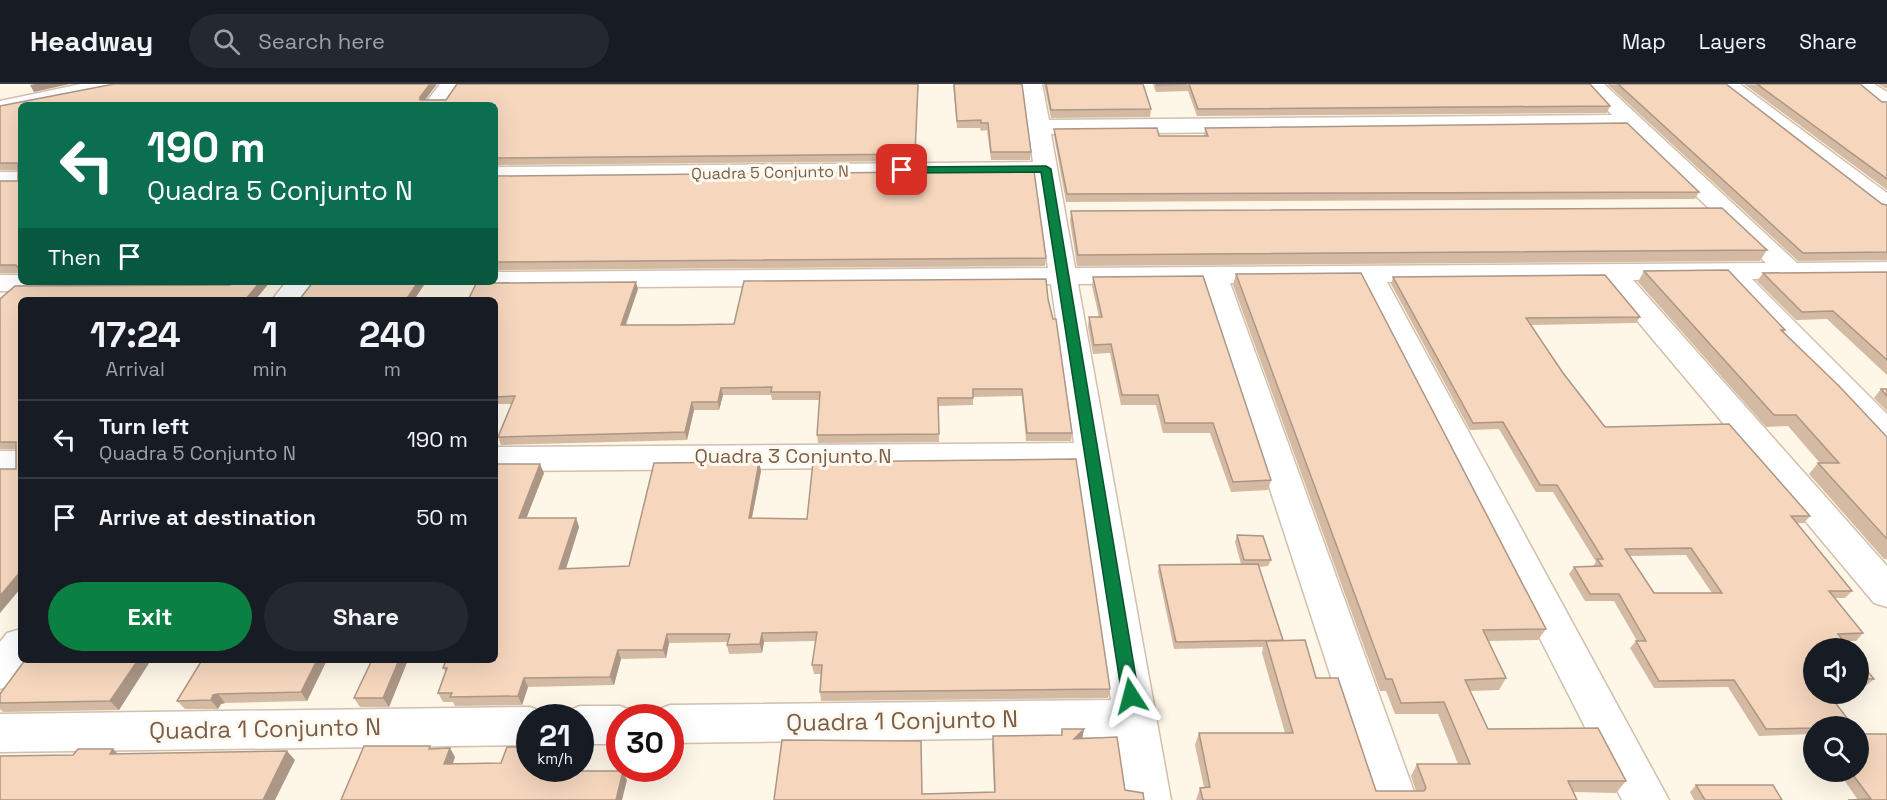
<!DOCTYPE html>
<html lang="en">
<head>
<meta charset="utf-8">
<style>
  body { margin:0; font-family:"Space Grotesk",sans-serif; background:#242831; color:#f1f3f6; height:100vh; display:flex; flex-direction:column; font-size:22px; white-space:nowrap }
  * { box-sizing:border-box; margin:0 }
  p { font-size:20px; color:#9ea1a6 }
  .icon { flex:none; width:33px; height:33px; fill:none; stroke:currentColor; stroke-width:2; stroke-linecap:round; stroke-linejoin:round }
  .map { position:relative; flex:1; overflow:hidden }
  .panel { position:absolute; left:18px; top:213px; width:480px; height:366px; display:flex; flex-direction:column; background:#171b24; border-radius:9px; box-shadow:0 6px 24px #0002 }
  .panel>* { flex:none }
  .hud { position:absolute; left:18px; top:18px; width:480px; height:183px; border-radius:9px; box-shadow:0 6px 24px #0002; background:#0b6e4f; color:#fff; overflow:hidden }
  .fabs { position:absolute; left:1803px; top:554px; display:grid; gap:12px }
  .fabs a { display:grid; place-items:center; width:66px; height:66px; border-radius:50%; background:#171b24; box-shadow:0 6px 24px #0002; font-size:30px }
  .speed { position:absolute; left:516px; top:620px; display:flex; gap:12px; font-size:30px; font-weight:700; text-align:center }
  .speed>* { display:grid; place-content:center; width:78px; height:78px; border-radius:50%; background:#171b24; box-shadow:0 6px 24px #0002; line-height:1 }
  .speed small { font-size:15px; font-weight:400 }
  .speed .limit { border:9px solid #d22; background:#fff; color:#111 }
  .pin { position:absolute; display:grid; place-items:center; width:51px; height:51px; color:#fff; margin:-26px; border-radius:12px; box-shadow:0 3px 9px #0006 }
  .me { position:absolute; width:66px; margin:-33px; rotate:351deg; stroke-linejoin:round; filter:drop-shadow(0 0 4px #0008) }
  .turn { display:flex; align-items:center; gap:21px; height:126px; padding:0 30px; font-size:27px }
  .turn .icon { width:78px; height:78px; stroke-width:2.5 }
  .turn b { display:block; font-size:42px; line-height:51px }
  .then { display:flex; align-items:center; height:57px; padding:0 30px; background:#0003; gap:12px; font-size:22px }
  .eta { display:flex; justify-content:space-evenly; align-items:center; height:102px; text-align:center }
  .eta b { font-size:36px; font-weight:700; line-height:42px }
  .action { display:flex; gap:12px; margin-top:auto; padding:12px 30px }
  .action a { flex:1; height:69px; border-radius:36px; background:#0b8043; color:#fff; font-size:24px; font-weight:700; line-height:69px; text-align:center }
  .action a+a { background:#242831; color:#f1f3f6 }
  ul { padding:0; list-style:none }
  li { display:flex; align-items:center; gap:18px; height:78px; padding:0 30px; border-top:2px solid #363941 }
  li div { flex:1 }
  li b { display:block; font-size:22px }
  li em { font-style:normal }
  header { display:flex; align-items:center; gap:36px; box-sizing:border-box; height:84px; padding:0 30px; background:#171b24; border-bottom:2px solid #363941 }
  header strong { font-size:28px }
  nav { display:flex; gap:33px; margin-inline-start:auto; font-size:21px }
  .search { width:420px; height:54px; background:#242831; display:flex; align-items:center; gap:15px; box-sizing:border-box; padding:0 21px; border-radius:33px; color:#9ea1a6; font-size:22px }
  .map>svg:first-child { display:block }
</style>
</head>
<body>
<header>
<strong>Headway</strong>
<div class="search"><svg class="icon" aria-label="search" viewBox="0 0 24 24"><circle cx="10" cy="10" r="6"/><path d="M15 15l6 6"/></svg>Search here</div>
<nav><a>Map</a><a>Layers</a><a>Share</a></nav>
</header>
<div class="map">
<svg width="1887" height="716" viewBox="0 0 1887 716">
  <rect width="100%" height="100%" fill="#fef7e8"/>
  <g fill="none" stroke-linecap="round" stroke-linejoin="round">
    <defs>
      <path id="minor" d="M81 0H122L119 4 112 6 41 21H21V25L0 29V17Z
        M440 0H461L446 21H424Z
        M1022 0H1042L1049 36 1612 31 1582 0H1604L1797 179 1887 178V194L1752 195 1887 330V360L1875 357 1722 195 1633 196 1887 482V523L1874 519 1603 196 1387 198 1669 716H1622L1359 198 1230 199 1417 716H1371L1203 199 1078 200 1171 716H1125L1116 653 670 659V633H652L655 627 670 621 1111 616 1077 382 495 387V363L1074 359 1051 200 495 204 485 202 483 198H495V188L1048 184 1035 92 495 97V83L1033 78ZM1625 44 1766 179 1075 184 1051 50Z
        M1717 0H1740L1887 109V128L1878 126Z
        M1850 0H1874L1887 8V24L1879 23Z
        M0 88H21V102H0Z
        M0 191H21V198H247L243 204 233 206 0 207Z
        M286 198H314L300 216H272Z
        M0 367H21V391H0Z
        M21 545V576H33L14 600 0 605V558L7 549Z
        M580 622H620L635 628 638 633H620V660H580V633H562L565 628Z
        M530 623 545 629 547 633H530V661L0 668V630Z"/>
    </defs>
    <use href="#minor" stroke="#d2bfac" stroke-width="3"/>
    <use href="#minor" fill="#fff" fill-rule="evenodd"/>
  </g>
  <path fill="#d4b9a3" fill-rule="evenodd" d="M114 0H437L425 16 918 0 915 77 495 81V21H21V189H0V97H18V86H0V22Z
    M953 0H1022L1031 68 1030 76H991L987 46 981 47 980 44H957Z
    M1044 0H1143L1151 25 1150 33 1051 34Z
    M1153 0H1590L1610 22 1607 29 1197 32 1188 7 1156 8Z
    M1607 0H1726L1882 120 1887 121V176L1798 177Z
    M1744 0H1860L1882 18H1887V106Z
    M1878 0H1887V5Z
    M1205 44 1699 108 1695 115 1066 118 1054 52V45L1159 52H1204Z
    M495 92 1046 174 1045 182 495 186Z
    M1071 127 1767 166 1760 177 1077 182 1070 137Z
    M1644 187 1785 246 1784 248 1887 353V475H1884L1809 390 1818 379H1820L1788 342 1766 343 1638 198Z
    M1887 188V291L1827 235 1796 236 1757 197 1763 189Z
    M1236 190 1546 545 1538 556 1489 557 1506 594 1499 606 1470 607 1488 645 1626 697 1616 709 1574 708 1577 716H1196L1200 704 1204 703 1195 661 1199 649H1285L1262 569 1263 563 1174 565 1158 488 1159 481 1241 480 1235 458 1237 451 1271 476 1268 482 1259 483 1283 557 1316 594 1376 707H1416L1411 692 1417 680H1458L1438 630H1395L1386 607H1380L1233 201Z
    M1093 193 1271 396 1268 406 1231 408 1210 349H1163L1156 321H1121L1110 269 1093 270 1088 243 1089 233H1099L1092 202Z
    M1393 193 1640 233 1636 239 1530 241 1563 289 1605 343 1810 432 1804 439H1796L1852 507 1845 514H1834L1863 549 1856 557H1843L1814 564V652L1812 650 1759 652 1728 603 1654 604 1630 564 1636 557H1637L1614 517H1585L1569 490 1574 483 1593 482 1596 478 1553 408H1536L1499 345 1470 346 1391 200ZM1686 471 1712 509H1654L1630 472Z
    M270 198 255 216H21L16 385V365H0V215L229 201 239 199Z
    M492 199 638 205 626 241 734 240 1048 215 1072 349 1071 357H1026L1022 312 973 313V321L938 322 939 358 818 359 817 351 820 316H772L771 311H723L719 326H694L687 356 501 361 498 353 512 320H495V216Z
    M1881 305H1887V327L1874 314Z
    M759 378 761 387 752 434 1110 605 1108 614 821 617 820 608 821 590H814L812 581 816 557 764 558 762 569 729 570 727 561 728 558 669 559 666 574 621 575 614 601 528 603 522 621 455 622 453 618H443L438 609 446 588 443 584 495 576V380L544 389 526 434H576L579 443 566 485 629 482Z
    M25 576H151L119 626 3 628 0 625V610Z
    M327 576 307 617 225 619 221 620 218 625H185L177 617Z
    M372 576H408L389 623H360L354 614Z
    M1858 576 1874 595 1866 602H1858Z
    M1062 645H1084L1082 655 1125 706 922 710 994 708 992 662 993 652 1061 651Z
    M1838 687H1858L1887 716H1858Z
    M1696 701 1782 716H1694L1690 708Z"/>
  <path fill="#ac9685" d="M35 0H70L34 8 30 1Z
    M430 0H437L422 20 420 16V13Z
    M260 198H270L255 216H245Z
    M418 198H426L414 216H406Z
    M636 198 638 205 623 248 621 241Z
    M721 304 723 311 719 326 718 318Z
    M692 318 694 326 687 356 685 348Z
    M759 378 761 387 750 443 749 434Z
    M540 380 544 389 523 443 519 434Z
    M576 434 579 443 563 494 559 485Z
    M21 487V504L0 529V512Z
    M762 549 764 558 762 569 760 560Z
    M667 550 669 559 666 574 663 566Z
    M618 566 621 575 614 601 610 593Z
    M138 576H151L119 626 110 617Z
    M317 576H327L307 617 301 608Z
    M399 576H408L389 623 383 614Z
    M524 594 528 603 522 621 518 612Z
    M218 610 225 619 221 620 218 625 211 616 213 611Z
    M1084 645 1082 656 1074 655Z
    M450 664 455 673 450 689 444 680Z
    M113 665 122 674 110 670Z
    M287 667 295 676 275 716H263Z
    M566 684H572L569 696 565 687Z
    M623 687 627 696 622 716H616Z"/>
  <path fill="#f6d7be" stroke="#ac9685" stroke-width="1.5" fill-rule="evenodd" d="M114 0H430L420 13V16H446L457 0H918L915 70 495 74V21H21V184H18L16 181H0V97H18V79H0V22Z
    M954 0H1022L1031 68H991L988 39H981V36L957 37Z
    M1046 0H1143L1151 25 1051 26Z
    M1156 0H1187L1157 1Z
    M1189 0H1590L1610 22 1198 25Z
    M1618 0H1726L1882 120 1887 121V168L1803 169Z
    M1757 0H1860L1882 18H1887V95Z
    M1627 39 1699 108 1067 110 1054 45 1157 44 1159 52H1208L1205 44Z
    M1034 87 1046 174 495 178V92Z
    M1722 124 1767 166 1078 171 1071 127Z
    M1728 186 1785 246H1781L1839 302 1887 353V455L1818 379H1839L1796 331H1774L1644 187Z
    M1887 188V276L1833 227 1802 228 1763 189Z
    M1361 189 1546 545 1483 546 1506 594 1465 596 1488 645 1598 644 1626 697H1568L1577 716H1203L1200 704 1210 703 1199 649H1293L1266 557 1305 556 1316 594H1338L1376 707H1424L1426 704 1417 680H1470L1444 618 1401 619 1392 595H1386L1236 190Z
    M1605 191 1640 233 1526 234 1563 289 1605 343 1729 340 1810 432H1791L1852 507H1829L1863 549 1838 550 1849 564H1814V609H1828L1853 642H1814V644L1766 645 1734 596 1659 597 1636 557H1646L1619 510H1590L1574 483 1602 482 1597 475H1603L1557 401H1540L1503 338 1473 339 1393 193ZM1691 464 1722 509H1654L1625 465Z
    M1203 192 1271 396 1233 398 1213 339H1165L1158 311H1122L1111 260 1094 261 1089 233H1102L1093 193Z
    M1046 195 1048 215 1053 235H1056L1072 349H1027L1022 305H973V314H938L939 350 817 351 820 308H771L772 303 721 304 718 318H692L685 348 498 353 515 312 495 313V216H468L477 198 492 199 636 198 621 241H680L734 240 744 197Z
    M240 198H260L245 216H21V487L0 512V385H16V358H0V215L15 202 229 201Z
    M313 198H418L406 216H299Z
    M1881 305H1887V312Z
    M1076 375 1110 605 820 608 822 581H812L817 548 762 549 760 560 727 561 730 550H667L663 566H618L610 593 524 594 518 612 450 613 452 609H438L447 584H443L446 576H495V380H540L519 434H576L559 485 629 482 654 379 759 378 749 434 807 435 813 378Z
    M1237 451 1263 452 1271 476H1244Z
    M1258 480 1283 556 1176 558 1159 481Z
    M25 576H138L110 617 0 619V610Z
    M202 576H317L301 608 218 610 213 611 211 616 177 617Z
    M372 576H399L383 614H354Z
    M1858 576 1874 595H1858Z
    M1062 645H1084L1074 655 1117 653 1125 706 1143 709 1144 716H774L782 656 921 657 922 710 995 708 993 652 1062 651Z
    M1858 649 1859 650H1887V716H1848L1871 715 1850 687H1858Z
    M364 662H430L429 665 450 664 444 680 501 679 507 663H530V684H566L565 687H623L616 716H341Z
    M78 665H113L110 670 287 667 263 716H0V672L73 671Z
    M1696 701H1773L1782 716H1705Z"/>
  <path fill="#0b8043" stroke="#07532c" stroke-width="1.5" d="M1046 82 1051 85 1139 612 1137 617 1131 619 1125 617 1122 612 1041 88 902 89 897 86 902 83Z"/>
  <g text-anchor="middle" stroke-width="6" stroke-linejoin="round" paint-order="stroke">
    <g font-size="16" fill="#7b5d49" stroke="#fffaf0">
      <text transform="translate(770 88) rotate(-1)" y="6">Quadra 5 Conjunto N</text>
    </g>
    <g font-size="20" fill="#7b5d49" stroke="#fffaf0">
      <text x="793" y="379">Quadra 3 Conjunto N</text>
    </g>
    <g font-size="24" fill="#7b5d49" stroke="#fffaf0">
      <text transform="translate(902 637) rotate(-1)" y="8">Quadra 1 Conjunto N</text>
      <text transform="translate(265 645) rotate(-1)" y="8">Quadra 1 Conjunto N</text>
    </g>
  </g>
</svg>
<div class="fabs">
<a><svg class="icon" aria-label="sound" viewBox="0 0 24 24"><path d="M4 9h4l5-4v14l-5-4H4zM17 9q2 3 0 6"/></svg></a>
<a><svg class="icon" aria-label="search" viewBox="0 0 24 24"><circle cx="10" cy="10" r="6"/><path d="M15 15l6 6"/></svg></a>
</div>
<div class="speed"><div>21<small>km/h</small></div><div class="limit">30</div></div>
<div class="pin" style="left:902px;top:86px;background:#d93025"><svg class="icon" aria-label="arrive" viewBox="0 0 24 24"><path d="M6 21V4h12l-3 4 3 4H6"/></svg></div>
<svg class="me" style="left:1131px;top:612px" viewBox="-20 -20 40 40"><path d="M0-17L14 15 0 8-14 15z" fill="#0b8043" stroke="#fff" stroke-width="4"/></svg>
<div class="hud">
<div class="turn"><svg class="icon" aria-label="left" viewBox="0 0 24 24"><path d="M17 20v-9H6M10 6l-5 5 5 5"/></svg><div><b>190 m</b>Quadra 5 Conjunto N</div></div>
<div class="then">Then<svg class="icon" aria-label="arrive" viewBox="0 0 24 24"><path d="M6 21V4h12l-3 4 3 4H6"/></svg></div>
</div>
<section class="panel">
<div class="eta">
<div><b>17:24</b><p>Arrival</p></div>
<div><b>1</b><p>min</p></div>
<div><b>240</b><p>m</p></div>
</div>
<ul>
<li><svg class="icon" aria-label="left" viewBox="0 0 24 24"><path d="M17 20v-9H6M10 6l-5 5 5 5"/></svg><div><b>Turn left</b><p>Quadra 5 Conjunto N</p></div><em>190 m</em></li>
<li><svg class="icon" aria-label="arrive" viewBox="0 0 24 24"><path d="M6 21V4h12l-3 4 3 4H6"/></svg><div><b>Arrive at destination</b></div><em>50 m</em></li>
</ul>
<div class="action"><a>Exit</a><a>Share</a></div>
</section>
</div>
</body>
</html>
